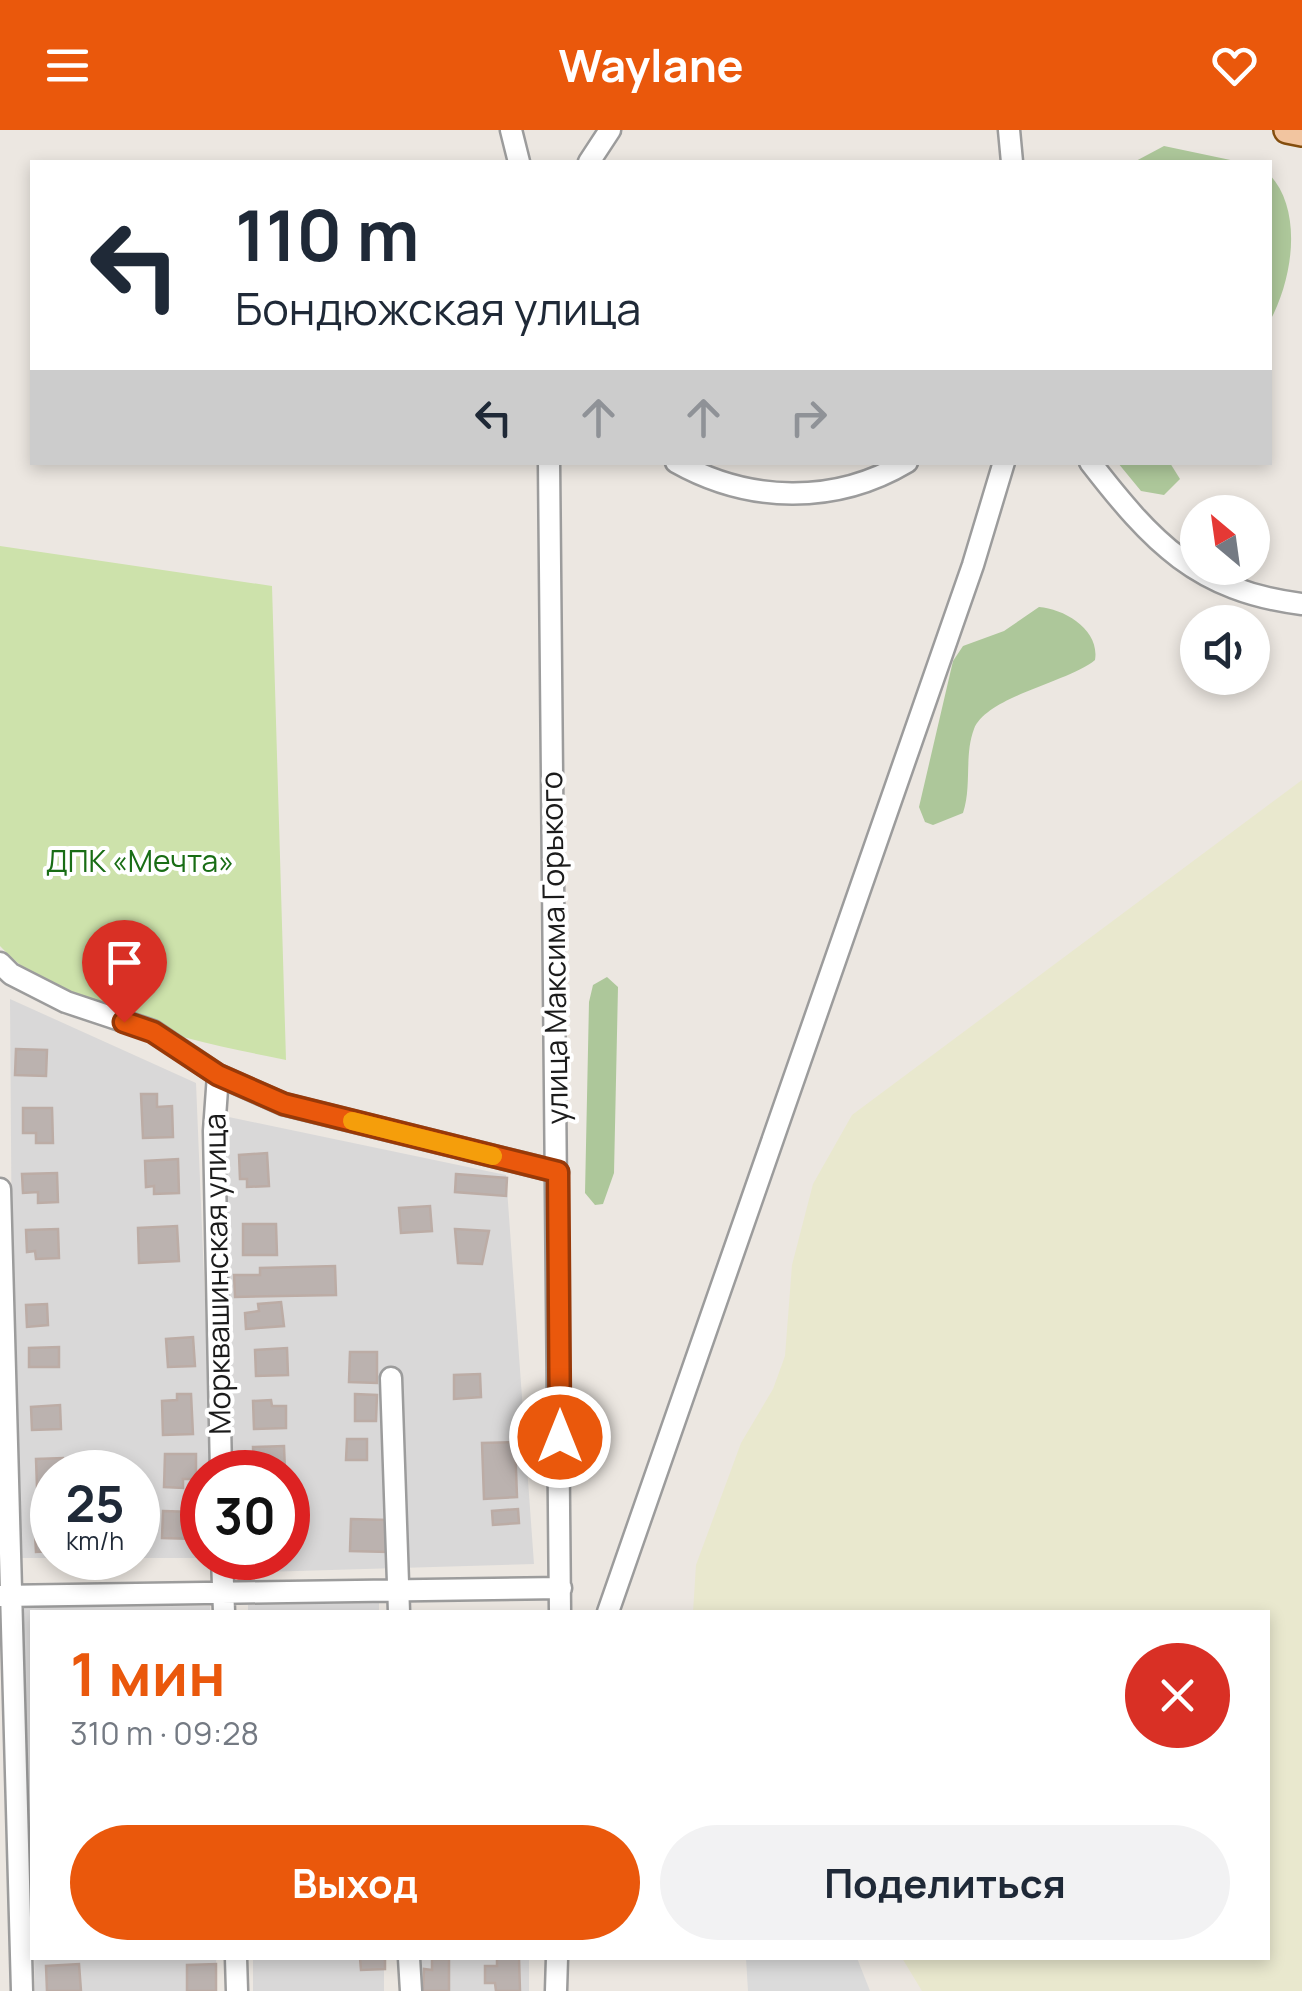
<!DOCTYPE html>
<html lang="ru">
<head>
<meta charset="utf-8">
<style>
  body { margin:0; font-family:Manrope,sans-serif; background:#f2f2f3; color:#1f2937; height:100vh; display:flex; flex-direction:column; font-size:38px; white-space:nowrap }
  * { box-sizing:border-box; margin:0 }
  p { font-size:32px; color:#747a83 }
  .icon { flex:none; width:55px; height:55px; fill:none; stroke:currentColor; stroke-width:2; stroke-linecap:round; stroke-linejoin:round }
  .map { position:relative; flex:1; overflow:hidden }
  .side { position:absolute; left:30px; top:1480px; width:1240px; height:350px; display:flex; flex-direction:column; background:#fff; border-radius:0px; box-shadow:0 5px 15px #0003 }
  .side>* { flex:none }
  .banner { position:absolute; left:30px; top:30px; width:1242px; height:305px; border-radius:0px; box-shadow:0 5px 15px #0003; background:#fff; color:#1f2937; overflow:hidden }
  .needle { width:65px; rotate:331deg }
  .controls { position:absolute; left:1180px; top:365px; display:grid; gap:20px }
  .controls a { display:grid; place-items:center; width:90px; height:90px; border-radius:50%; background:#fff; box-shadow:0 5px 15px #0003; font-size:50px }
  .speed { position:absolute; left:30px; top:1320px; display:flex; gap:20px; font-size:50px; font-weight:700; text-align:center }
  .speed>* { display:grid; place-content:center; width:130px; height:130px; border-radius:50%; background:#fff; box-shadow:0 5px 15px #0003; line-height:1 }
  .speed small { font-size:25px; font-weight:400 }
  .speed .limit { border:15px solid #d22; background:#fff; color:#111 }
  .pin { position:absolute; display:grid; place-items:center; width:85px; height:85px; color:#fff; margin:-102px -42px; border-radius:50% 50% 50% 0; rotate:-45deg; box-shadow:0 0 10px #0007 }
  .pin .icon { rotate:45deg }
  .me { position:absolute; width:110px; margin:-55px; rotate:0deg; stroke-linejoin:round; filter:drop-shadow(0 0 8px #0008) }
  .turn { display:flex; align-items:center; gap:35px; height:210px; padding:0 40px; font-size:45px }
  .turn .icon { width:130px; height:130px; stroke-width:2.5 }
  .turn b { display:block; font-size:70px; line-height:85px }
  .lanes { display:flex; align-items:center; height:95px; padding:0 40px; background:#0003; justify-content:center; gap:50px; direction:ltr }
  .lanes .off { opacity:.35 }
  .round { display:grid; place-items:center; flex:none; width:105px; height:105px; border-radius:52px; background:#f2f2f3 }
  .overview { display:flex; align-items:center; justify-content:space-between; height:170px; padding:0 40px }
  h1 { font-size:60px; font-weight:700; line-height:75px; color:#ea580c }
  .primary-button { display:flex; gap:20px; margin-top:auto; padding:20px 40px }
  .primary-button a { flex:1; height:115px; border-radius:60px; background:#ea580c; color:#fff; font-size:40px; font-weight:700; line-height:115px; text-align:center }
  .primary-button a+a { background:#f2f2f3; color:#1f2937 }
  header { display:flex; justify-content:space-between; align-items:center; height:130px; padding:0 40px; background:#ea580c; color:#fff; font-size:45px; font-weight:700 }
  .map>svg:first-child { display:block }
</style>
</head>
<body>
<header><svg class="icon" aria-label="menu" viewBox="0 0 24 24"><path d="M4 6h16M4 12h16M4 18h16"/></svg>Waylane<svg class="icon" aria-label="heart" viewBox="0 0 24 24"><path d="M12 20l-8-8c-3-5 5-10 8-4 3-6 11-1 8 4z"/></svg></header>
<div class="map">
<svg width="1302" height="1861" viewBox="0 0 1302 1861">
  <rect width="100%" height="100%" fill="#ece7e1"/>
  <path fill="#d9d8d8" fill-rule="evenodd" d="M10 869 196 953 212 1342H202V1428H215H14ZM52 1342H138V1428H52Z
    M224 986 506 1045 534 1434 232 1443V1428H288V1342H230Z
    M379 1473V1482H248V1475Z
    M210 1476V1482H32V1779L22 1477Z
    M34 1828H216L217 1861H35Z
    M253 1828H384V1861H253Z
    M418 1828H529V1861H419Z"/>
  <path fill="#e9e8ce" d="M1302 650V1861H922L902 1828H1268V1482H693L696 1435 741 1313 773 1259 785 1226 792 1135 813 1054 852 985Z"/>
  <path fill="#cde2ab" d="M0 416 272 456 286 930C194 911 66 887 0 816Z"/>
  <path fill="#adc79a" d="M1164 16 1240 32H1134Z
    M1270 45C1302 80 1294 146 1270 191Z
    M1118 333H1170L1180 349 1164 365 1141 361Z
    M1039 477C1065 479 1100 500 1095 530 1069 552 987 566 974 599 964 625 972 656 963 683L933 695 925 692 919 677 953 531 963 516 1004 501Z
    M607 847 618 857 614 1043 603 1074 595 1075 585 1063 589 872 593 855Z"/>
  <path fill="#dbdbdb" d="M746 1828H857L870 1861H748Z"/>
  <path fill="#bbb2af" stroke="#bcaca5" stroke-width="2.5" d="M16 919 47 920 46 946 15 945Z
    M141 964H157V977L172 976 173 1007 143 1008Z
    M23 978H52L53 1013H36V1003H23Z
    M267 1023 269 1056 247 1057V1049H240L239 1025Z
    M178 1029 179 1063 154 1064V1056L146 1057 145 1031Z
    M57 1043 58 1072 38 1073V1062L23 1063 22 1044Z
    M456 1044 507 1048 506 1066 455 1062Z
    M430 1076 432 1101 401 1103 399 1078Z
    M243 1094H276L277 1125H243Z
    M177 1096 179 1131 139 1133 138 1098Z
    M58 1099 59 1128 36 1129 35 1121 27 1122 26 1100Z
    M455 1099 489 1101 482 1134 458 1133Z
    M335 1136 336 1165 235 1167 234 1145H260V1138Z
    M281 1172 284 1196 246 1199 245 1183 259 1181 258 1174Z
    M47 1174 48 1195 27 1197 26 1175Z
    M193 1207 195 1236 168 1237 166 1209Z
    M59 1217V1237H29V1218Z
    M287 1218 288 1245 256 1246 255 1220Z
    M350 1222H377V1253L349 1252Z
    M480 1244 481 1267 454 1269V1245Z
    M177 1264H191L193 1304 163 1305 162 1271 177 1270Z
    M355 1264 377 1265 376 1291H355Z
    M271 1270 272 1276H286V1298L254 1299 253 1271Z
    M60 1275 61 1299 32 1300 31 1277Z
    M347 1309H367V1330H346Z
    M515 1312 517 1367 484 1369 482 1313Z
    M284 1316 285 1342H254L253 1317Z
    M165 1324H196V1349H183V1358L164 1357Z
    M63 1328 64 1342H52V1357H37L36 1329Z
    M518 1379 519 1393 493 1395 492 1381Z
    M163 1381 195 1382V1409L162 1408Z
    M52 1384V1421L36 1422 34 1385Z
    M351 1389 389 1390 388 1422 350 1421Z
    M360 1828H385V1839L361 1840Z
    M497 1828H519L520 1861H496L495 1853H485V1836H497Z
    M432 1829H449V1861H423L424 1839 432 1840Z
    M79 1834 81 1861H47L46 1836Z
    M216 1834V1861H187V1835Z"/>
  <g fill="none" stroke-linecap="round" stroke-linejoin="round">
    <defs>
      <path id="minor" d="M511 0 519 32
        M1009 0 1012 32
        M589 32 610 0
        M549 332 560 1482
        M676 332C749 373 835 375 907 332
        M1090 332C1152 412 1197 461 1302 474
        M0 833 11 844 66 872 153 901 218 945 283 974 558 1042
        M218 945 214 1001 221 1342
        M0 1059 22 1861
        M391 1248 399 1482
        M222 1428 224 1482
        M0 1466 561 1458
        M608 1482 973 435 1004 332
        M236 1828 237 1861
        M409 1828 411 1861
        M556 1861 557 1828"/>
      <path id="major" d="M1287 0 1302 3"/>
    </defs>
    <use href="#minor" stroke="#9c9c9c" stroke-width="25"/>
    <use href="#major" stroke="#844e0e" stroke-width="30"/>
    <use href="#minor" stroke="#fff" stroke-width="20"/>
    <use href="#major" stroke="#f2c5a0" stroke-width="25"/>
  </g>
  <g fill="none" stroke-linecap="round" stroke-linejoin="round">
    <defs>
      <path id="route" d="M124 892 153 902 218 945 284 974 558 1042 560 1307"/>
    </defs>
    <use href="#route" stroke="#983908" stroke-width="25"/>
    <use href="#route" stroke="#ea580c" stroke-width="18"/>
    <path stroke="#f59e0b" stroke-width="18" d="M352 991 493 1026"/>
  </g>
  <g text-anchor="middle" stroke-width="8" stroke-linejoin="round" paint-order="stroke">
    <g font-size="30" fill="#196d15" stroke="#fff">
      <text x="140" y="742">ДПК «Мечта»</text>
    </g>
    <g font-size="30" fill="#1b1b1b" stroke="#fff">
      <text transform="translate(555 818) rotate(-91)" y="10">улица Максима Горького</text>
      <text transform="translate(218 1144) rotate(-91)" y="10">Морквашинская улица</text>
    </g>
  </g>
</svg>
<div class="controls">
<a><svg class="needle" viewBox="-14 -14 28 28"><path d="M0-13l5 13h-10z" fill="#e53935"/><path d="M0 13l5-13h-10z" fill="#747a83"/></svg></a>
<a><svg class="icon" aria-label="sound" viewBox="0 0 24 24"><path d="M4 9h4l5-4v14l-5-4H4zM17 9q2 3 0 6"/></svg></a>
</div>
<div class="speed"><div>25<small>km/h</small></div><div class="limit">30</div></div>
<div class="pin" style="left:124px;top:892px;background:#d93025"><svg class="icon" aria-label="arrive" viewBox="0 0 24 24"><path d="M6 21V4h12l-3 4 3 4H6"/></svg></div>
<svg class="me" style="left:560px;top:1307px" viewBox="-20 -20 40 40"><circle r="17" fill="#ea580c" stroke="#fff" stroke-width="3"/><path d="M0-11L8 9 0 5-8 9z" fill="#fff"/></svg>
<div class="banner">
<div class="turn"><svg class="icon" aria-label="left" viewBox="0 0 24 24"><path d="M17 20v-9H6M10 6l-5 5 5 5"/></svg><div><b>110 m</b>Бондюжская улица</div></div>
<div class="lanes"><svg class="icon" aria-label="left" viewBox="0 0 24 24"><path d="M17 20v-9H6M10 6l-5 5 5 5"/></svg><svg class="icon off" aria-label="ahead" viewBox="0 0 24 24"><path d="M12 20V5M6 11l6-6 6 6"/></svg><svg class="icon off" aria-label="ahead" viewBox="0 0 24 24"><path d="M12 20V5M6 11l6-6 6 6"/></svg><svg class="icon off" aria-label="right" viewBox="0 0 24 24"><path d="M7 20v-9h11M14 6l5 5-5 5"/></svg></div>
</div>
<section class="side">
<div class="overview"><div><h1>1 мин</h1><p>310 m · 09:28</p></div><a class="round" style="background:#d93025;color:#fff"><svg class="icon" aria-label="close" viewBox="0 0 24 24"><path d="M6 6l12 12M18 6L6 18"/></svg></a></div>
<div class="primary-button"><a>Выход</a><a>Поделиться</a></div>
</section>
</div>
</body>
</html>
